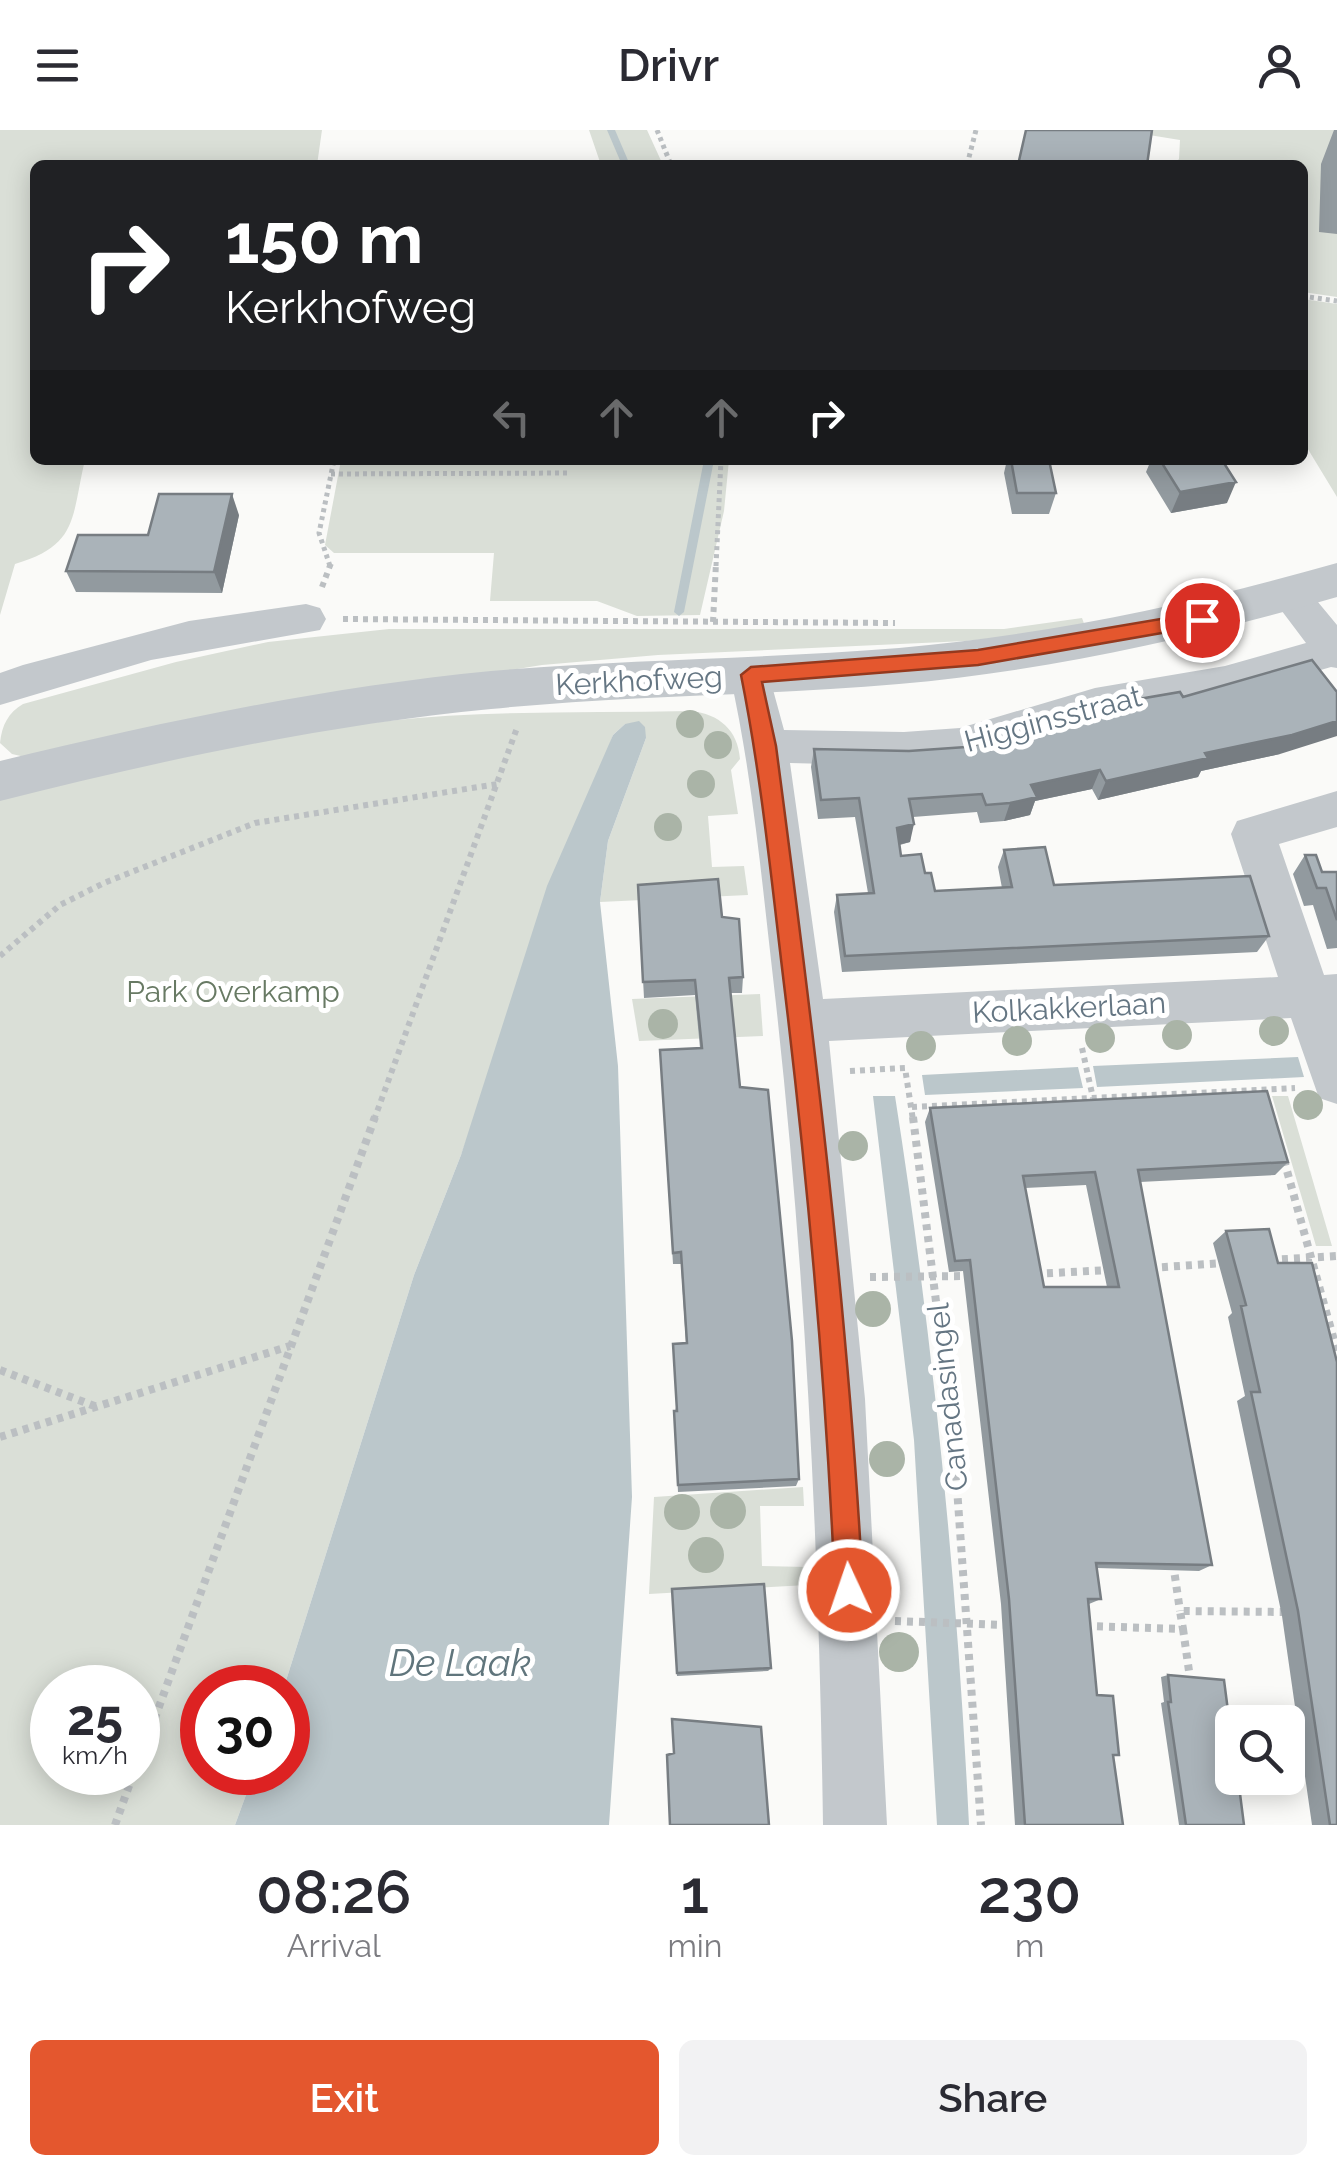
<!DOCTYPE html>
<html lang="en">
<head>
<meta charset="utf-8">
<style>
  body { margin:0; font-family:Raleway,sans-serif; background:#f2f2f3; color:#2b2b33; height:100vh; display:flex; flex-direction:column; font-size:38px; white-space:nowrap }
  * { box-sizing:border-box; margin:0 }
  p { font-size:32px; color:#7c7c81 }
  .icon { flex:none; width:55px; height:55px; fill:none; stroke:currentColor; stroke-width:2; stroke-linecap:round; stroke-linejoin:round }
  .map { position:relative; height:1695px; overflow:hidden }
  .panel { display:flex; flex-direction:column; background:#fff; flex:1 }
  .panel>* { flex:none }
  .banner { position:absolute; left:30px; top:30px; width:1278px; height:305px; border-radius:15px; box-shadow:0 5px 25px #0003; background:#202124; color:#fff; overflow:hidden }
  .controls { position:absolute; left:1215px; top:1575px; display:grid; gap:20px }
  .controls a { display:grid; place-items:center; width:90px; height:90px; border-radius:15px; background:#fff; box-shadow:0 5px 25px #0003; font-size:50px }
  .speed { position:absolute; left:30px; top:1535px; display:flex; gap:20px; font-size:50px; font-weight:700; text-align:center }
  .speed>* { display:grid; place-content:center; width:130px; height:130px; border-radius:50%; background:#fff; box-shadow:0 5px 25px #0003; line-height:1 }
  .speed small { font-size:25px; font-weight:400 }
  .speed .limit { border:15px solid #d22; background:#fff; color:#111 }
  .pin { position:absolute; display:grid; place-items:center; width:85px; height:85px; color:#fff; margin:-42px; border:5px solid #fff; border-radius:50%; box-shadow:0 2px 10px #0007 }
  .me { position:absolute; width:110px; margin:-55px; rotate:357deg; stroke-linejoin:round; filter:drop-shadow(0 0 8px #0008) }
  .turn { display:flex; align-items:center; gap:35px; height:210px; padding:0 30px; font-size:45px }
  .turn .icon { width:130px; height:130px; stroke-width:2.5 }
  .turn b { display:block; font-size:70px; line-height:85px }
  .lanes { display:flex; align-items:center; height:95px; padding:0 30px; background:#0003; justify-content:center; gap:50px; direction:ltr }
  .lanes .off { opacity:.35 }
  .eta { display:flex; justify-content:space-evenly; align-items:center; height:170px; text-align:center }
  .eta b { font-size:60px; font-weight:600; line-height:70px }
  .primary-button { display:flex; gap:20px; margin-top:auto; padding:20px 30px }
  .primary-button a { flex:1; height:115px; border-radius:15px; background:#e4572e; color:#fff; font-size:40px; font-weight:600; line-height:115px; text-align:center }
  .primary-button a+a { background:#f2f2f3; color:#2b2b33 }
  header { display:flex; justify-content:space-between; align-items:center; height:130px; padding:0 30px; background:#fff; font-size:45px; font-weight:600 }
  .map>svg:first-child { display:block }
</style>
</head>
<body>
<header><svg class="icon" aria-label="menu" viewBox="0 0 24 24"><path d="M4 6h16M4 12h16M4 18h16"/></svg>Drivr<svg class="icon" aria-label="person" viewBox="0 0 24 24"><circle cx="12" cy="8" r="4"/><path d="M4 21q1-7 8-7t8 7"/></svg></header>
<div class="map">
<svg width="1337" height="1695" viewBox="0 0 1337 1695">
  <rect width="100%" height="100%" fill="#fafaf8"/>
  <path fill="#dadfd7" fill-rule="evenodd" d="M0 0H322L317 35H35V330H85C71 388 79 415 15 434L0 485Z
    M589 0H647L663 35H601Z
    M1143 0H1337V167L1303 162 1302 35H1174L1179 29 1180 10 1149 5Z
    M1303 169 1337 174V367L1303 311Z
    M341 330H729L724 381 700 485 637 486 597 471H490L494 423H334L325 415Z
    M1082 488 1086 499 966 511 658 525 542 535 392 559 25 627 12 624 0 613C2 595 8 583 23 574L176 532 268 512 389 499H1004Z
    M691 581C719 584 738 600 740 629L731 640 738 684 708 686 712 737 744 736 748 765 600 772 608 711 646 608 625 594 613 605 461 1025 414 1145 284 1557 202 1558V1642L254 1643 235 1695H0V668C128 639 257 605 387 591 488 580 590 583 691 581ZM52 1558H138V1642H52Z
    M760 864 763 906 639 911 632 869Z
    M1272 966H1288L1332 1116H1316Z
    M803 1357 804 1376H760L762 1436 807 1437V1455L649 1464 654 1367Z"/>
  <path fill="#bbc7cb" d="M639 591 645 597 646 608 608 711 600 772 618 936 632 1367 609 1695H235L254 1643 288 1642V1558L284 1557 414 1145 461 1025 547 756 613 605 625 594Z
    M1298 927 1304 947 1097 957 1093 936Z
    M1078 937 1083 958 925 965 922 945Z
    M873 966H895C933 1208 957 1450 969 1695H937L914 1310Z"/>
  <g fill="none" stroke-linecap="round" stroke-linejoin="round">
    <path fill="#bbc7cb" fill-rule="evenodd" d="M607 0H615L630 35H622Z
      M704 330H714L684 482 679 486 674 482Z"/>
    <path stroke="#bbbfc2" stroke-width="5" stroke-dasharray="4 4" stroke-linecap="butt" d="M657 0 671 35
      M967 35 976 0
      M1302 166 1337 171
      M331 344 571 343
      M330 436 319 403 334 330
      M716 436 721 330"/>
    <path stroke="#bbbfc2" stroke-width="6" stroke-dasharray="5 5" stroke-linecap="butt" d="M322 457 331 433
      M343 489 895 493
      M713 492 716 433
      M0 826 60 775 104 753 255 693 497 654
      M1082 918 1093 968
      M850 941 905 938 913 990
      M912 977 1295 958
      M374 990 517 598"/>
    <path stroke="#bbbfc2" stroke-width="8" stroke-dasharray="6 6" stroke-linecap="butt" d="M913 987 954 1316 981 1695
      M1284 1030 1337 1221
      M1270 1130 1337 1126
      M1150 1138 1223 1133
      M1035 1144 1108 1140
      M870 1147 968 1146
      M0 1240 97 1277
      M0 1307 290 1216
      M1173 1433 1180 1481
      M895 1491 1007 1495
      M1085 1496 1183 1499 1180 1481 1286 1482
      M1183 1499 1191 1555
      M138 1634 375 987
      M115 1695 134 1642"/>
    <path fill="#c3c8cc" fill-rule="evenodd" d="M1289 449 1303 454 1337 495V538L1331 537 1225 568 1095 590 960 632 904 636 790 633 823 869 1278 847 1231 704 1237 691 1337 661V697L1279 714 1324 845 1337 844V974L1319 968 1291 888 829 911 865 1269 887 1695H823C819 1420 806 1147 776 874 763 764 754 653 730 545L736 534 751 529 766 534 784 600 904 602 960 598 1095 558 1225 536 1306 513 1269 464 1275 454Z
      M306 474 320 478 326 489 320 500 151 530 0 575V543L23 535 189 491Z"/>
    <path fill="#c3c8cc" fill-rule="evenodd" d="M1337 433V467C1194 508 1048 541 899 554 763 566 627 565 491 579 325 595 162 630 0 671V631C162 592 325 557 491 541 627 529 763 529 899 518 1048 505 1193 474 1337 433Z"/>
  </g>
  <g fill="#aab4a7">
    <circle cx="690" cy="594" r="14"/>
    <circle cx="718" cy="615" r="14"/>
    <circle cx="701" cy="654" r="14"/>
    <circle cx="668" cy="697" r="14"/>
    <circle cx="663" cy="894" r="15"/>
    <circle cx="1274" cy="901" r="15"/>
    <circle cx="1177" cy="905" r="15"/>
    <circle cx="1100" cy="908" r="15"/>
    <circle cx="1017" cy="911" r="15"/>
    <circle cx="921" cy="916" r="15"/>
    <circle cx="1308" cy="975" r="15"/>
    <circle cx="853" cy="1016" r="15"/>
    <circle cx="873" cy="1179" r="18"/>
    <circle cx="887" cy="1329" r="18"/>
    <circle cx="728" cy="1381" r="18"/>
    <circle cx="682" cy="1382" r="18"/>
    <circle cx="706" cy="1425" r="18"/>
    <circle cx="899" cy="1522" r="20"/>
  </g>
  <path fill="#929a9f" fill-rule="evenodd" d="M1334 0H1337V104L1319 102 1321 34Z
    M1007 330H1049L1056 363 1049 384H1012L1004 343Z
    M1151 330H1222L1227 373 1171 383 1146 342Z
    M239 385 222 463 76 462 66 441 148 405Z
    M1183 567 1280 624 1201 641 1198 647 1098 670 1092 659 1035 671 1030 685 1004 691 980 693 977 682 913 687 910 712 900 715 901 726 925 743 935 761 1002 758 998 737 1004 720 1054 755 1269 806 1257 822 842 842 834 782 837 765 868 763 855 687 818 689 811 637 814 619 909 621 966 617 1106 583 1110 574Z
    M1305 725 1322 742H1337V818L1327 819 1313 775 1304 776 1293 744Z
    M638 755 722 787 743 847 742 863H730L740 957 799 1349 796 1356 678 1362 674 1290 686 1213 681 1134H673L660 920 700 918 695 865 644 868Z
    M930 978 1288 1032 1275 1045 1140 1052 1212 1435 1199 1441 1097 1438 1101 1469 1089 1474 1097 1565 1113 1625 1123 1695H1015L1001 1474 963 1141 949 1142 925 992ZM1086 1055 1107 1157H1044L1025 1058Z
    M1269 1099 1337 1695H1312L1282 1486 1237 1271 1245 1266 1228 1187 1232 1183 1213 1113 1226 1101Z
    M672 1459 771 1538 768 1541 677 1546Z
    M1168 1545 1244 1695H1179L1161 1573 1164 1572 1161 1547Z"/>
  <path fill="#777d82" d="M1236 352 1227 373 1171 383 1180 362Z
    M232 364 239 385 222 463 214 442Z
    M1337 591V606L1280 624 1201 641 1198 647 1098 670 1106 651 1205 623Z
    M1100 640 1092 659 1035 671 1030 685 1004 691 1010 673 1031 655Z
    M914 694 910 712 893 716 897 698Z"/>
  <path fill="#aab3b9" stroke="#777d82" stroke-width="2.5" fill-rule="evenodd" d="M1026 0H1152L1147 35H1018Z
    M1011 330H1049L1056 363H1017Z
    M1160 330H1222L1236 352 1180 362Z
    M159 364H232L214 442 66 441 78 405H148Z
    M1312 530 1337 562V591L1292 605 1205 623 1208 628 1106 651 1100 640 1031 655 1037 667 1010 673 986 675 982 664 909 669 914 694 897 698 901 726 921 724 925 743H931L935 761 1012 757 1004 720 1045 717 1054 755 1250 746 1269 806 845 826 837 765 874 763 859 668 821 670 814 619 909 621 966 617 1114 581 1110 574 1180 562 1183 567Z
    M1305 725H1316L1322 742H1337V790L1326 758H1317Z
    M718 749 722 787 739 789 743 847 729 848 740 957 768 960 792 1211 799 1349 678 1355 674 1281H677L673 1214 687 1213 681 1122 673 1123 660 920 702 918 695 850 643 852 638 755Z
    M1267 961 1288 1032 1138 1040 1212 1435 1096 1433 1101 1469H1088L1097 1565 1113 1566 1119 1625H1113L1123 1695H1025L1009 1469 970 1130 955 1131 930 978ZM1095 1042 1119 1157H1044L1023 1046Z
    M1269 1099 1278 1133H1312L1337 1232V1695H1330L1298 1481 1251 1262H1260L1241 1176 1246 1175 1226 1101Z
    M764 1454 771 1538 677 1543 672 1459Z
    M1168 1545 1224 1550 1232 1612V1648H1238L1244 1695H1186L1168 1572H1171Z
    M672 1589 761 1597 769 1695H670L667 1625 674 1623Z"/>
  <path fill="#e4572e" stroke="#94391e" stroke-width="2.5" d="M1202 482 1208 484V495L978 535 762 552 776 616C813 897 848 1177 863 1460L859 1471 849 1475 839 1471 835 1460C826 1255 808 1051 783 846 771 746 761 645 741 545L751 537 978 520Z"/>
  <g text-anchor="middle" stroke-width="10" stroke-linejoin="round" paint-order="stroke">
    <g font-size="30" fill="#657683" stroke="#fff">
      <text transform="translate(639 551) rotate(-3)" y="10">Kerkhofweg</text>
      <text transform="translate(1053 589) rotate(-15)" y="10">Higginsstraat</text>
      <text transform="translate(1069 878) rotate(-3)" y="10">Kolkakkerlaan</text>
      <text transform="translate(948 1267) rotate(-96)" y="10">Canadasingel</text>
    </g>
    <g font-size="30" fill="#687a64" stroke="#fff">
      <text x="233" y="872">Park Overkamp</text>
    </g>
    <g font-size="38" font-style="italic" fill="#60757c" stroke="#fff">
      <text x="460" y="1546">De Laak</text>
    </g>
  </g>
</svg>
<div class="controls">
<a><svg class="icon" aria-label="search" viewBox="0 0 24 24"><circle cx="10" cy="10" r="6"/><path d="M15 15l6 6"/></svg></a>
</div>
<div class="speed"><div>25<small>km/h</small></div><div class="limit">30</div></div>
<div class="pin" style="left:1202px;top:490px;background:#d93025"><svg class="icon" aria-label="arrive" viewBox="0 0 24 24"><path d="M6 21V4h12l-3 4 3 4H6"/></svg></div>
<svg class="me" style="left:849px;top:1460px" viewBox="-20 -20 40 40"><circle r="17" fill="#e4572e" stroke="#fff" stroke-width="3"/><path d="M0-11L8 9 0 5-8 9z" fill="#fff"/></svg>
<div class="banner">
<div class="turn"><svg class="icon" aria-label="right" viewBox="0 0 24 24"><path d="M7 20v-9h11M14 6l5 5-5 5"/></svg><div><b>150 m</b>Kerkhofweg</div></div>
<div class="lanes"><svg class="icon off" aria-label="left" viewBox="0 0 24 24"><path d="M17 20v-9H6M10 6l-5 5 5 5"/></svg><svg class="icon off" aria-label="ahead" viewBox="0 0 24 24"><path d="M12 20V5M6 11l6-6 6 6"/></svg><svg class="icon off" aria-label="ahead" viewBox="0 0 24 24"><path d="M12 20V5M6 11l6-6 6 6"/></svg><svg class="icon" aria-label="right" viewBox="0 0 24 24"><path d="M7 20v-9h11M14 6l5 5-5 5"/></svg></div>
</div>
</div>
<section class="panel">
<div class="eta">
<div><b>08:26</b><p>Arrival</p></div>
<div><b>1</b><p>min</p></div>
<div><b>230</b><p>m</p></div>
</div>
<div class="primary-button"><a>Exit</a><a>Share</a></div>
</section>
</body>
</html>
